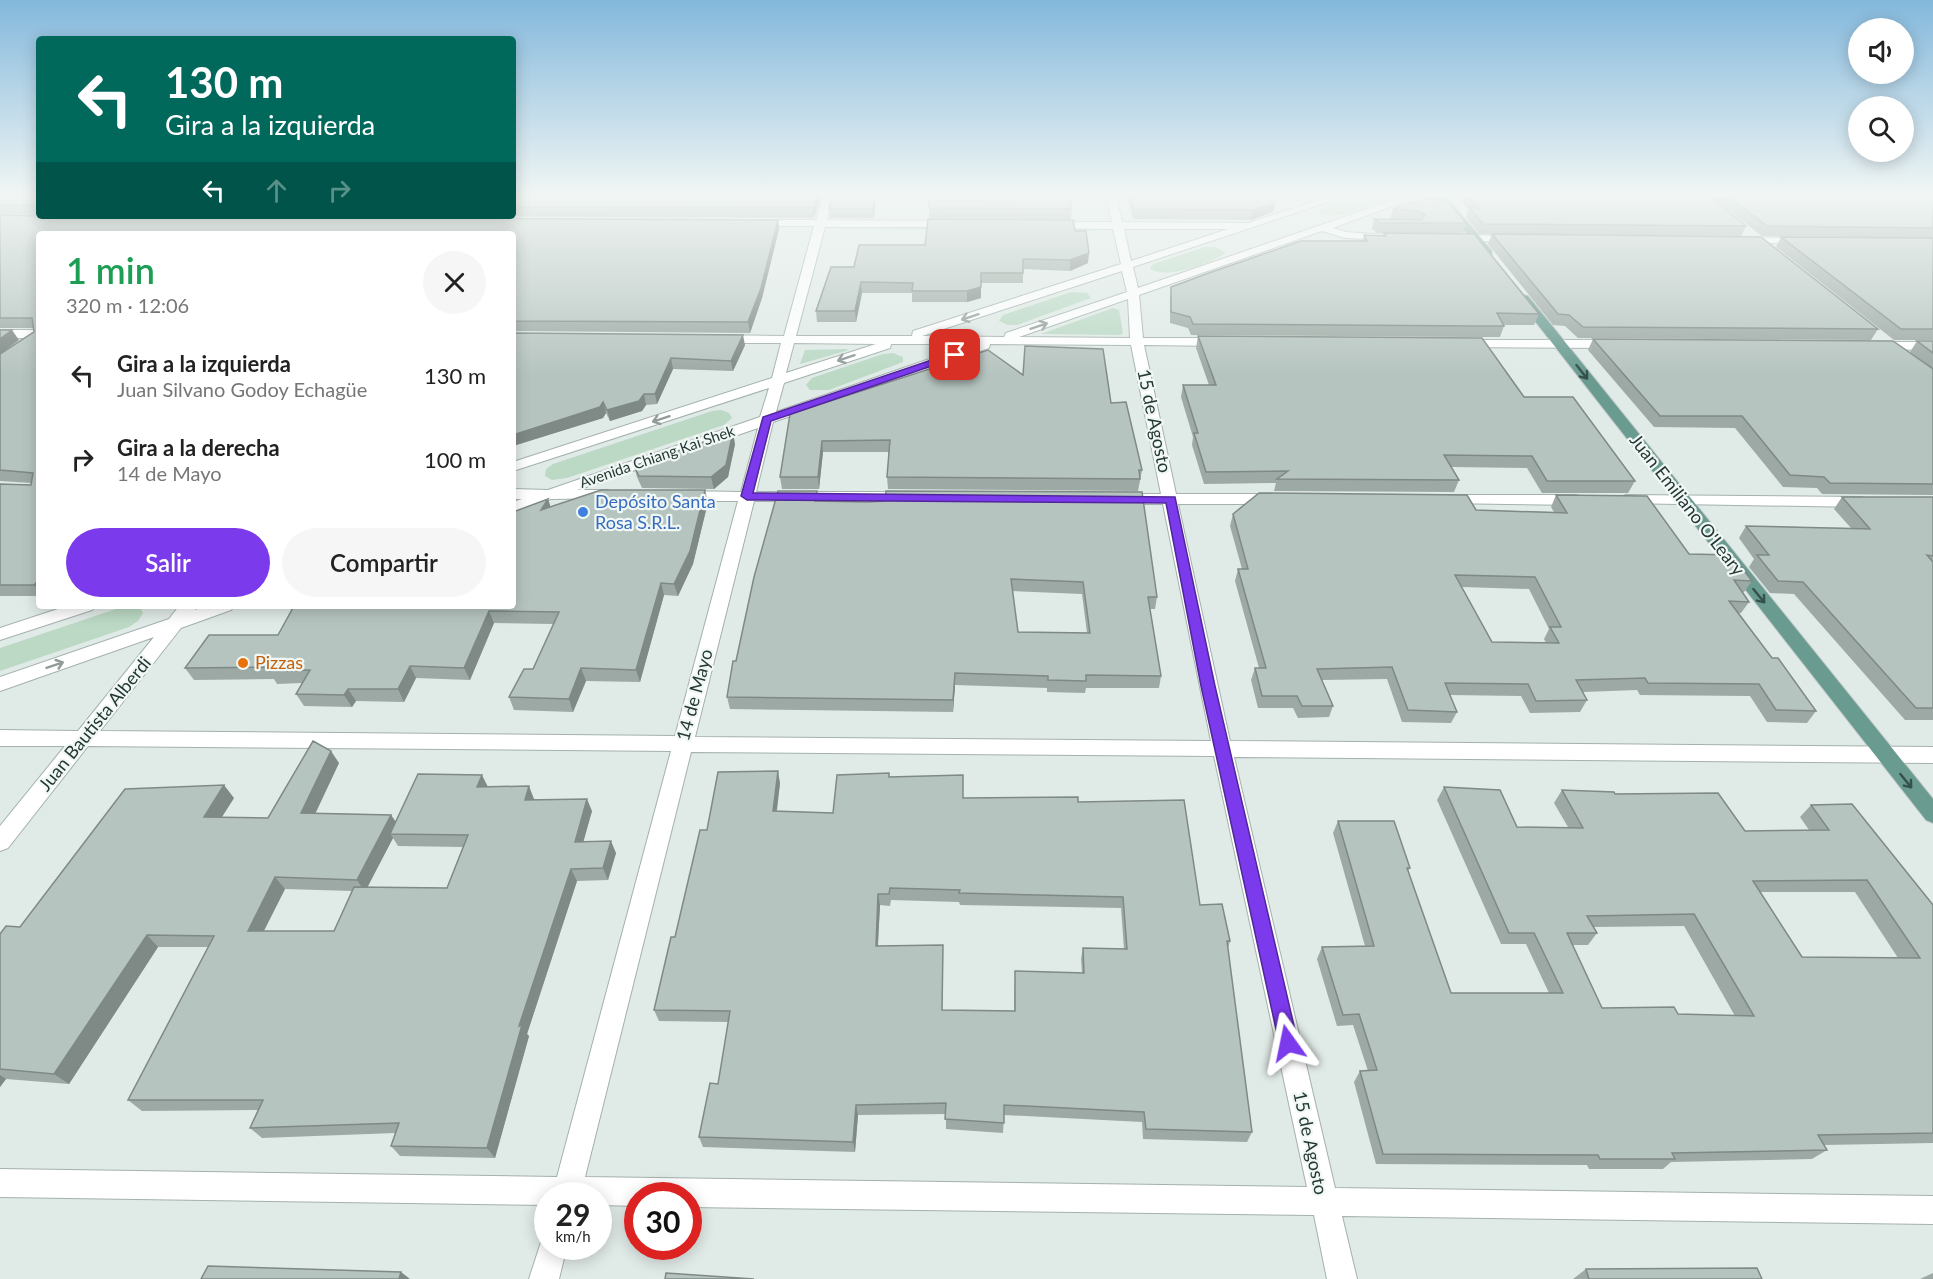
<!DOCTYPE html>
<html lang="es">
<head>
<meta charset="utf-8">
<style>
  body { margin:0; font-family:Lato,sans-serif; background:#f6f6f6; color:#222; height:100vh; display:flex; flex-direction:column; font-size:22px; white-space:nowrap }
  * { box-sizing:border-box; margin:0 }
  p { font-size:20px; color:#767676 }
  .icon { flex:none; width:33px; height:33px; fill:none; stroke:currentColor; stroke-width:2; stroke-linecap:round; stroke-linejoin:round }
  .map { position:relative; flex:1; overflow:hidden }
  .details { position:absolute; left:36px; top:231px; width:480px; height:378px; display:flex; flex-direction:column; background:#fff; border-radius:6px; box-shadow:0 3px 15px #0003 }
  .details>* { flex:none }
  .hud { position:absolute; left:36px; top:36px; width:480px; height:183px; border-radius:6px; box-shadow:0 3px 15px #0003; background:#00695c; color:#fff; overflow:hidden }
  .fabs { position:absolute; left:1848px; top:18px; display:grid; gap:12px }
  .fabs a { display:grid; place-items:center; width:66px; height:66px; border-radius:50%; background:#fff; box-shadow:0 3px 15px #0003; font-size:30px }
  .speed { position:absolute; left:534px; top:1182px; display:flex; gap:12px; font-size:30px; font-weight:700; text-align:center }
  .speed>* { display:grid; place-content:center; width:78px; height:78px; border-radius:50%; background:#fff; box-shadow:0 3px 15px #0003; line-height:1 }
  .speed small { font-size:15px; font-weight:400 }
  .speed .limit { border:9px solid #d22; background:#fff; color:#111 }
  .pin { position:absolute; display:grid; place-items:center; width:51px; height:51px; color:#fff; margin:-26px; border-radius:12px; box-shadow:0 3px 9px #0006 }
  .me { position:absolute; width:66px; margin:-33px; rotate:348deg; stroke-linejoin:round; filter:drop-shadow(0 0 4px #0008) }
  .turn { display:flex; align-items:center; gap:21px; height:126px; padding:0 30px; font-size:27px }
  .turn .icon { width:78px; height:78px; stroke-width:2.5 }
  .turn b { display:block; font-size:42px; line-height:51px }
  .lanes { display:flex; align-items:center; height:57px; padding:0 30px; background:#0003; justify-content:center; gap:30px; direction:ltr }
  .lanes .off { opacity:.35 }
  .round { display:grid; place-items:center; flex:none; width:63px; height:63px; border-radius:32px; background:#f6f6f6 }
  .headline { display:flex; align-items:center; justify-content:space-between; height:102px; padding:0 30px }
  h1 { font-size:36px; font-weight:600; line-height:45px; color:#1e9e55 }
  .action { display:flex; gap:12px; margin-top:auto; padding:12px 30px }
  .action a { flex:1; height:69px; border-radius:36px; background:#7c3aed; color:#fff; font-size:24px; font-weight:600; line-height:69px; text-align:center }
  .action a+a { background:#f6f6f6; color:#222 }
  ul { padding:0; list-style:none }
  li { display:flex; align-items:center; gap:18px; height:84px; padding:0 30px }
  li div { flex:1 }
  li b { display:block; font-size:22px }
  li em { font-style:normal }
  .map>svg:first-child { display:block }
</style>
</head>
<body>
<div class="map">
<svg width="1933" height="1279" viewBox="0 0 1933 1279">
  <rect width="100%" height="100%" fill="#e0eae6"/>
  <path fill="#bbd9c5" d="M1359 196H1399C1380 202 1335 224 1318 212L1322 208Z
    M842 227 1092 229 1097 231 838 229Z
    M1205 247H1216L1225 253C1213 263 1161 281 1150 268L1153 264Z
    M1071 292 1087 293 1091 298 1017 325H1008L999 321 1003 315Z
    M1113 308 1119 310 1123 333 1120 335 1041 334Z
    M845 349 849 350 800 364 805 350Z
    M883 354 893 353 903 357V362L829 390H810L806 385 812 378Z
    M721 410 729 413 732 418 724 425 567 478 552 480 545 476 546 469 553 464 712 411Z
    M135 606 141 609 143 613 138 621 129 627 0 671V648L119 608Z"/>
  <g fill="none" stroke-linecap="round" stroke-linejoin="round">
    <defs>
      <path id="minor" d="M823 196H833L827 220 952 221 957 224 952 227H825L796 336H912L913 331 1121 264 1113 229 1049 228 1044 225 1049 222H1112L1106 196H1116L1122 222 1248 223 1332 196H1346L1133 267 1138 288 1405 196H1419L1333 228 1346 232 1389 235 1394 238 1393 240 1345 238 1322 231 1139 295 1143 338H1220L1226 342 1220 346 1144 345 1176 494H1274L1282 499 1274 504H1178L1230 741 1933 747V763L1234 757 1335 1188 1933 1196V1224L1342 1216 1357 1279H1327L1314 1215 688 1207V1196H638V1206L598 1205V1196H548V1205L0 1197V1169L557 1177 671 751 88 746 8 848 0 851V826L65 746H0V730L78 731 154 637 0 691V677L169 619 179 606H198L195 610 207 606H234L231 610 181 628 100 731 675 736 738 501H684L676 496 684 491 741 492 758 428 577 490H608L616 495 613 498 551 499 513 512V502L522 499H513V489L548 490 760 417 769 388 513 471V462L772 378 781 343H720L714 339 720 335 784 336 814 226H755L750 223 755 220H816ZM1124 229H1228L1131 261ZM1122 271 1127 292 1006 333 1004 337 922 336ZM1128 299 1130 338 1019 337ZM794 343 876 344 786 373ZM891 344H973L776 412 784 383 890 348ZM990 344 1131 345 1161 494H1119L1111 499 1119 504H1163L1211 741 695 737 754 501 908 502 916 497 908 492H756L773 422 989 348ZM691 752 1214 756 1307 1187 585 1177Z
        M497 216H507L494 234H483Z
        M1458 235 1515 236 1520 239 1515 242 1454 240 1453 238Z
        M1740 237 1803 238 1808 241 1803 244 1736 242V238Z
        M0 330H39V338H0Z
        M1464 340H1613L1619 344 1613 348 1459 347 1458 344Z
        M1875 342H1933V350L1870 349V343Z
        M1446 495H1577L1585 500 1577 505 1441 503 1438 500Z
        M1626 495 1862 497 1870 502 1862 507 1621 503 1618 500 1621 497Z
        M67 606H95L92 610 0 640V628Z
        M548 1234V1246H567L559 1279H529L543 1236Z"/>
      <path id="major" d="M1436 196H1446L1492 251V255H1484Z
        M1524 295 1528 296 1933 799V823L1926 820 1520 302V296Z"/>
    </defs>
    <use href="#minor" stroke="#a4b1ad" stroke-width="2"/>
    <use href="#major" stroke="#c1c7c6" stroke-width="2"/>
    <use href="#minor" fill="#fff" fill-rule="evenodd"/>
    <use href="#major" fill="#699b91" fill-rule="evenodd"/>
  </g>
  <path fill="#9da9a4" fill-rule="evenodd" d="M0 196H39V215L0 214Z
    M821 196 814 218 406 216H513V197Z
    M876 196 874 218H830L829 209Z
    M929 196 1072 209 1071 219 929 218Z
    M1127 196H1270L1275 203 1273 212 1251 220 1133 219Z
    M1457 196H1709L1746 226 1741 236 1479 234 1466 217 1468 209Z
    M1710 196H1933V340H1894L1776 247 1781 237 1912 238 1762 236Z
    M1427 198 1466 223 1463 233H1377L1372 229 1374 219H1390L1393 209Z
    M0 215 778 220 779 229 762 298 750 333 513 331V234H39V596H0V484L31 485V483L0 481V354L34 332 33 328H0Z
    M1075 231 1088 263 1070 271 1023 269V283H981V298L967 302H912V293H862L856 322H817L816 311 854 267 925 245Z
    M1384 233 1539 314 1534 325H1504V326L1500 337H1470L1191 335 1188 328 1170 323V298L1171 287 1363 241 1364 235 1383 236Z
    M1492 234 1878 329 1871 340 1578 338 1565 326 1553 325 1488 244Z
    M513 333 745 345 733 371 673 369 657 404 646 405 642 411 610 421 606 413 603 418 513 446Z
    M1198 336 1524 397 1635 481 1628 493H1542L1527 468 1451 467 1459 480 1454 492 1274 491 1276 483 1204 484 1192 445 1193 437 1181 397 1183 385H1209L1196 348Z
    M1593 339 1919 360 1910 352 1917 341H1933V495L1822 494 1817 488 1783 487 1735 428 1654 427 1588 350Z
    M1023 375 1111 403 1142 470 1138 491 888 489 887 477 889 452H823L819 489H782L780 477 790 414Z
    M735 444 728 477 714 489 642 488 637 477 634 466Z
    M1556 495 1752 581 1744 592H1743L1749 602 1741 613H1739L1772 658 1816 711 1807 723 1767 722 1750 696 1640 695 1637 690 1583 692 1587 700 1580 712 1530 713 1521 696 1450 695 1457 712 1451 723 1402 722 1387 679 1322 680 1333 706 1329 717 1298 718 1293 708H1258L1251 680 1255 668H1259L1235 581 1238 569H1242L1230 526 1233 514 1476 510 1554 512 1551 507ZM1462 587 1529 589 1549 629 1544 639 1546 643 1492 642Z
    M1842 497H1933V720H1905L1794 594 1770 593 1749 567 1754 559 1739 538 1746 526 1851 528 1834 509Z
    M548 499 550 507 708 502 693 564 678 596 664 595 640 682 586 681 573 712 514 710 509 697 533 669 554 624 494 623 470 680 416 678 404 702 356 701 352 707 304 706 296 694 302 683 277 684 274 679 194 680 185 668 513 606Z
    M818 501 1157 597 1155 609H1150L1161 676 1159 688H1086L1085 693 1047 692V688L955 685 953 712 730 709 727 697 736 661ZM1012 591 1082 594 1087 633 1018 632Z
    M339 763 315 813 391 815 396 822 488 787 534 799 592 811 583 841 616 853 608 880 577 881 527 1034 529 1036 495 1158 400 1156 391 1146 395 1133 262 1138 250 1128 258 1110 142 1111 128 1100 208 947H158L69 1084 6 1079 0 1087V934L20 927 234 798 222 817 268 818ZM393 838 398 846 463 847 447 888 367 887ZM285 889 352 891 334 931H264Z
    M890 777 963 798 1078 802 1200 905 1230 941 1228 948 1252 1132 1247 1142 1143 1139 1142 1122 1004 1115 1003 1133 946 1129V1114L858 1115 855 1152 703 1147 699 1137 718 1084 729 1022 659 1021 654 1010 707 830 780 783 777 811 833 813ZM891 900 959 902 960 905 1121 908 1124 949 1083 948 1081 959 1082 973 1015 971 1014 1011 942 1010 943 956 878 946 880 905 890 906Z
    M1444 787 1517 827H1568L1554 803 1562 790 1615 794 1745 831 1809 830 1800 817 1811 805 1933 905V1143L1824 1145 1827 1150 1812 1159 1671 1162 1663 1169H1589L1587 1165 1376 1164 1354 1082 1360 1071H1368L1353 1025 1337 1026 1317 959 1322 947 1365 946 1333 833 1338 821 1410 868 1408 871 1451 993H1549L1526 944H1501L1437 800ZM1760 892H1855L1898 958 1802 957ZM1684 926 1735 1016 1678 1014 1602 1008 1572 945H1588L1597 933 1593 927Z
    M1586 1269 1762 1279H1573Z
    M1933 1273V1279H1920Z"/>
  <path fill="#7f8986" d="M818 196H821L814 218 813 208Z
    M875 196H876L874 218 873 209Z
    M1275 203 1273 212 1251 220 1253 210Z
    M778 220 779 229 762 298 750 333 748 322Z
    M1089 253 1088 263 1070 271V260Z
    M861 282 862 293 856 322 855 311Z
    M981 287V298L967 302V291Z
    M12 330 19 340 0 354V339Z
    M743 335 745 345 733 371 731 361Z
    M671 358 673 369 657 404 655 394Z
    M644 394 646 405 642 411 610 421 607 410Z
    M603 402 606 413 603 418 513 446V435Z
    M733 432 735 444 728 477 714 489 711 477Z
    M822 441 823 452 819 489 818 477Z
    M705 490 708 502 693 564 678 596 674 584Z
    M548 499 552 511 541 510Z
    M39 580V591L34 585Z
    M661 583 664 595 640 682 636 670Z
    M489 611 494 623 470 680 464 668Z
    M410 666 416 678 404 702 398 689Z
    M581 668 586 681 573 712 569 699Z
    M955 673V685L953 712V700Z
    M348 689 356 701 352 707 344 695Z
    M331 751 339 763 310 825 301 813Z
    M778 771 780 783 775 823 773 811Z
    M482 775 488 787H477Z
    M224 785 234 798 214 829 204 817Z
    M529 786 534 799 530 812 525 800Z
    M587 799 592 811 580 854 575 842Z
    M391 815 399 827 390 834 393 838 365 892 357 880Z
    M611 841 616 853 608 880 603 868Z
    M571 869 577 881 527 1034 529 1036 495 1158 487 1148 519 1026Z
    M275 877 285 889 258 942 248 931Z
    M878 894 880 905 877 958 876 946Z
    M147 935 158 947 69 1084 54 1074Z
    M0 1075 6 1079 0 1087Z
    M856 1105 858 1115 855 1152 853 1142Z
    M401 1272 410 1279H399Z"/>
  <path fill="#b6c4bf" stroke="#7f8986" stroke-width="1.5" fill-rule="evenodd" d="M0 196H39V205H0Z
    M514 196H818L813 208 513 207V197Z
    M832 196H875L873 209H829Z
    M929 196H1069L1072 209 929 208Z
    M1131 196H1270L1275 203 1253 210 1134 209Z
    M1468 196H1709L1746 226 1483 224 1469 207 1480 209Z
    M1727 196H1933V228L1767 226Z
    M1427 198 1449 203 1466 223H1380L1374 219 1422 220 1425 215 1419 211 1393 209Z
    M0 215 39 216 778 220 761 288 748 322 513 321V234H39V580L34 585H0V484L31 485 33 473 0 470V354L34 332 32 318H0Z
    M928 219 1073 220 1075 231H1086L1089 253 1070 260 1023 259V273H981V287L967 291H912L913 283 861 282 855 311H816L831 267H854L859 245H925Z
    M1384 233 1474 234 1539 314 1497 313 1504 326H1474L1193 324 1190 317 1171 312V287L1206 274 1301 241H1367L1364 235 1386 236Z
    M1492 234 1761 237 1878 329 1583 327 1569 315 1558 314Z
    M1781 237 1933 238V329H1901Z
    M0 330H12L0 339Z
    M513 333 743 335 731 361 671 358 655 394H644L639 401 607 410 603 402 600 407 513 435Z
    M1198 336 1482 338 1524 397H1573L1635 481H1547L1532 456 1444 455 1459 480 1277 479 1288 471 1206 472 1194 433H1198L1183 385H1216Z
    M1593 339 1893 341 1933 369V484L1830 483 1824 477 1790 475 1742 416H1660Z
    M1917 341H1933V353Z
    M1025 346 1103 349 1111 403 1126 402 1142 470H1139L1140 479 887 477 890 440 822 441 818 477H780L790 414 988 350 1023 375Z
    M733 432 726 465 711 477 639 476 634 466Z
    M601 490H705L690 551 674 584 661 583 636 670 581 668 569 699 509 697 524 669H533L559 612 489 611 464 668 410 666 398 689H348L344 695 296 694 310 670 269 671 272 667 185 668 209 635H278L294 606H513V512L548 499 541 510Z
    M778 491H817L815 501 867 502 885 501 886 491 1142 492 1157 597H1148L1161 676 1086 675V681L1048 680V676L955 673 953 700 727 697 733 661H736L754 577ZM1011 579 1083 582 1090 633 1018 632Z
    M1259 493 1467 495 1476 510 1567 513 1556 495 1647 496 1689 554 1732 555 1752 581 1734 580 1749 602 1729 601 1772 658H1778L1816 711 1776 710 1759 684 1648 683 1645 678 1576 680 1587 700 1536 701 1528 684 1445 683 1457 712 1408 710 1392 667 1317 669 1333 706H1302L1297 696H1262L1255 668H1266L1238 569H1248L1233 514ZM1455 575 1535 577 1561 627H1550L1559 643 1492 642Z
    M1842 497H1933V556L1927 555 1933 562V708H1916L1803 582 1778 581 1757 555H1769L1746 526 1870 529Z
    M313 741 331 751 301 813 391 815 357 880 275 877 248 931H334L354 887 447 888 468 835 390 834 418 774 482 775 477 787 529 786 525 800 587 799 575 842 611 841 603 868 571 869 519 1026 522 1025 487 1148 391 1146 399 1123 250 1128 263 1100H128L214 936 147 935 54 1074 0 1069V934L6 926 20 927 125 789 224 785 204 817 268 818Z
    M778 771 773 811 833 813 837 775 889 773V777L963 775V798L1078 797V802L1184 800 1200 905 1222 904 1230 941H1227L1252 1132 1146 1129 1144 1112 1004 1105V1123L945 1119 946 1103 856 1105 853 1142 699 1137 710 1083 718 1084 730 1011 654 1010 671 937H675L700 830H707L718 772ZM890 888 960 890 959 893 1123 897 1127 949 1083 948 1084 973 1015 971V1011L942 1010 943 945 876 946 878 894H889Z
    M1444 787 1500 790 1517 827 1583 828 1562 790 1614 792 1615 794 1718 793 1745 831 1829 830 1811 805 1852 804 1933 905V1133L1818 1135 1827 1150 1672 1153 1675 1159H1600L1598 1155 1383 1154 1360 1071 1377 1070 1359 1014 1343 1015 1322 947 1374 946 1338 821H1394L1410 868H1407L1451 993H1563L1534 933H1509ZM1867 880 1920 958 1802 957 1753 881ZM1694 914 1754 1016 1678 1014 1674 1007 1602 1008 1567 933H1597L1587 916Z
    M208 1266 401 1272 399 1279H201Z
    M1757 1268 1762 1279H1589L1586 1269Z
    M666 1273 754 1279H665Z"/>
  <defs><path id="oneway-shaft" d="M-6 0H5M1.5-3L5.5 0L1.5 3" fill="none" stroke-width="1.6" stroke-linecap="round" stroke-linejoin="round" transform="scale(1.5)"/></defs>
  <g stroke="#919c9a">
    <use href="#oneway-shaft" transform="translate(970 317) rotate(162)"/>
    <use href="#oneway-shaft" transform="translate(1039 326) rotate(-19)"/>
    <use href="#oneway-shaft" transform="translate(846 358) rotate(162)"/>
    <use href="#oneway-shaft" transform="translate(661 419) rotate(162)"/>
    <use href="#oneway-shaft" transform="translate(55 665) rotate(-19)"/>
  </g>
  <g stroke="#34514b">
    <use href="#oneway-shaft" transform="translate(1582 372) rotate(52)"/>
    <use href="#oneway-shaft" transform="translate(1759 596) rotate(51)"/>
    <use href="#oneway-shaft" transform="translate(1906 781) rotate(51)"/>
  </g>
  <linearGradient id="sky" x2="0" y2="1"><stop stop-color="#83b8dc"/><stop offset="0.52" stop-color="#f1f6f4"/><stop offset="1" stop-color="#f1f6f4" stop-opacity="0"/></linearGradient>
  <rect width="1933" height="375" fill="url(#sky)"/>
  <path fill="#7c3aed" stroke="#51269a" stroke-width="1.5" d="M955 352 958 353V357L771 421 753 493 1175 497 1215 686 1298 1043 1295 1050 1288 1052 1281 1050 1279 1043 1201 686 1166 503 747 500 741 496 763 417Z"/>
  <circle fill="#3f7fe0" stroke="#f0f7f4" stroke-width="2" cx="583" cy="512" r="6"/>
  <circle fill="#e8710a" stroke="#f0f7f4" stroke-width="2" cx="243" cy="663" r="6"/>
  <g text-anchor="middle" stroke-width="4.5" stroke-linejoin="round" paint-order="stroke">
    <g font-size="15" fill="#233834" stroke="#f0f7f4">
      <text transform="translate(657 457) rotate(-19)" y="5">Avenida Chiang Kai Shek</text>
    </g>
    <g font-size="18" fill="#233834" stroke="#f0f7f4">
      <text transform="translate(1154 421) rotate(78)" y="6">15 de Agosto</text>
      <text transform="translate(1687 505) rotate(52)" y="6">Juan Emiliano O'Leary</text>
      <text transform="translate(695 695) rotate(-75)" y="6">14 de Mayo</text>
      <text transform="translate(95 724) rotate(-51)" y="6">Juan Bautista Alberdi</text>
      <text transform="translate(1310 1143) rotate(78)" y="6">15 de Agosto</text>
    </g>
    <g font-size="18" fill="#366cbe" stroke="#f0f7f4" text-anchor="start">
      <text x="595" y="508">Depósito Santa<tspan x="595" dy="21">Rosa S.R.L.</tspan></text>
    </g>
    <g font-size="18" fill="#c56008" stroke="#f0f7f4" text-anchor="start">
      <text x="255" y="669">Pizzas</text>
    </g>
  </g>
</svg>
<div class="fabs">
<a><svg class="icon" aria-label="sound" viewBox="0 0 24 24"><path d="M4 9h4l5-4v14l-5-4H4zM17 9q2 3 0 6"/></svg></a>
<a><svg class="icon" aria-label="search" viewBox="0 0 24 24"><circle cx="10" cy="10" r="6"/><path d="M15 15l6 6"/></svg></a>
</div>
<div class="speed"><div>29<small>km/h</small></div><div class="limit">30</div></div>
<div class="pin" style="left:955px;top:355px;background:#d93025"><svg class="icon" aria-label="arrive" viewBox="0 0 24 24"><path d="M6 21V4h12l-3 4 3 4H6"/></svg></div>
<svg class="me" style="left:1288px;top:1043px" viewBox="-20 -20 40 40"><path d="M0-17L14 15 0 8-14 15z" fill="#7c3aed" stroke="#fff" stroke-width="4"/></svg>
<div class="hud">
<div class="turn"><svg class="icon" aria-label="left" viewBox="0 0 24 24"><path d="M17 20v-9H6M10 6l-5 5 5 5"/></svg><div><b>130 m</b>Gira a la izquierda</div></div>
<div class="lanes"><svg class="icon" aria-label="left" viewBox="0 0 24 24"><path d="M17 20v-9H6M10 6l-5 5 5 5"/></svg><svg class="icon off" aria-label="ahead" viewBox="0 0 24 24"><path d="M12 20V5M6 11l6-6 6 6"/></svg><svg class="icon off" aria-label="right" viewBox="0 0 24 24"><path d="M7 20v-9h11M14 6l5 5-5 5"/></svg></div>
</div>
<section class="details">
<div class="headline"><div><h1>1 min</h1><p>320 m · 12:06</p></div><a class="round"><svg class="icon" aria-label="close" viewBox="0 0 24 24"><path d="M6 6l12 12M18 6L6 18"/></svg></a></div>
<ul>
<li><svg class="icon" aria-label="left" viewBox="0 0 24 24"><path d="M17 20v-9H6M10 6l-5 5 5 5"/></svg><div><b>Gira a la izquierda</b><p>Juan Silvano Godoy Echagüe</p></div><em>130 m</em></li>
<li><svg class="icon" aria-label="right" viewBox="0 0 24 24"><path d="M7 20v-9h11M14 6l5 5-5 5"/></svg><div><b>Gira a la derecha</b><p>14 de Mayo</p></div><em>100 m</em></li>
</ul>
<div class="action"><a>Salir</a><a>Compartir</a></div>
</section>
</div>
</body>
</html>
